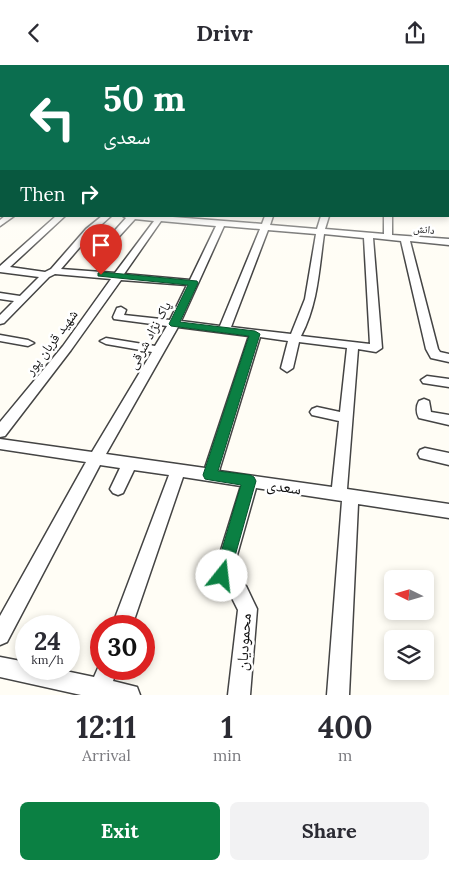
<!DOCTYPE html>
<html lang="en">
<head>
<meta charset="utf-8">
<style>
  body { margin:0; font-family:Lora,"Noto Naskh Arabic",serif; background:#f2f2f3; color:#2b2b33; height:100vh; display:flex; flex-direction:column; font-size:19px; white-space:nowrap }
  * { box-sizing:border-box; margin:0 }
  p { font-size:16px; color:#7c7c81 }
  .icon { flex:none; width:28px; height:28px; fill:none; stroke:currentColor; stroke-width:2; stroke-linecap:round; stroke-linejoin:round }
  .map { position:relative; height:630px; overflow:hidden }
  .panel { display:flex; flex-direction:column; background:#fff; flex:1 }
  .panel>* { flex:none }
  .hud { position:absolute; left:0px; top:0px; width:450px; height:152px; box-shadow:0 2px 8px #0003; background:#0b6e4f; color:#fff; overflow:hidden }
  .needle { width:32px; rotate:275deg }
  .tools { position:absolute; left:384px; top:505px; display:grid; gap:10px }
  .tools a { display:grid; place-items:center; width:50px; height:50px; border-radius:8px; background:#fff; box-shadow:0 2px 8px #0003; font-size:25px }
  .speed { position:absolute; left:15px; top:550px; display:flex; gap:10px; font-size:25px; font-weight:700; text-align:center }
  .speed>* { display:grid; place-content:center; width:65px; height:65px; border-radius:50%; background:#fff; box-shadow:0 2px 8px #0003; line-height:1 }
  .speed small { font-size:12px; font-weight:400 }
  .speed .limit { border:8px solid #d22; background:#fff; color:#111 }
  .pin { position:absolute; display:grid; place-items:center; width:42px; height:42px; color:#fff; margin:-51px -21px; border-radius:50% 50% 50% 0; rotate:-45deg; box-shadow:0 0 5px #0007 }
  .pin .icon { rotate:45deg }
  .me { position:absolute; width:55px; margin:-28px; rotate:16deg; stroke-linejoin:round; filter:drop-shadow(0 0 4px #0008) }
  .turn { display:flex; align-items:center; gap:18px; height:105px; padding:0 20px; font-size:22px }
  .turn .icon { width:65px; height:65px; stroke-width:2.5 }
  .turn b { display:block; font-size:35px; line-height:42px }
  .then { display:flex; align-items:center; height:48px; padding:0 20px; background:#0003; gap:10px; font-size:19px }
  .eta { display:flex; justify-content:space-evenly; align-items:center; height:85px; text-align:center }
  .eta b { font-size:30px; font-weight:700; line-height:35px }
  .cta { display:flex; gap:10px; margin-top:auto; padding:10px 20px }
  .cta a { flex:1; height:58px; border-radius:8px; background:#0b8043; color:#fff; font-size:20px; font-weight:700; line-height:58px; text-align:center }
  .cta a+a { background:#f2f2f3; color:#2b2b33 }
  header { display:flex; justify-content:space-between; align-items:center; height:65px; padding:0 20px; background:#fff; font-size:22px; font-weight:700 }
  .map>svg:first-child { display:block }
</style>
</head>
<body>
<header><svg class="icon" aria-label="back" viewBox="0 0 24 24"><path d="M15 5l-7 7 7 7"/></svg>Drivr<svg class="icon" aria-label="share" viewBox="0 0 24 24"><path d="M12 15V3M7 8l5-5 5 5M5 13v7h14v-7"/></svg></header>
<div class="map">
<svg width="449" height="630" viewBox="0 0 449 630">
  <rect width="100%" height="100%" fill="#fffdf5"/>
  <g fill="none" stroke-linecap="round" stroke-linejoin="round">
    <defs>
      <path id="minor" d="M0 139H1V143H0Z
        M5 151H14L0 161V155Z
        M56 151H65L10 202 45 207 51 204 86 164 102 151H111L92 168 61 204 115 208 154 156 135 154 115 176H109V172L126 153 123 151H160L262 159 265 151H273L270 160 317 164 321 151H329L325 164 384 169V151H392V170L449 174V180L410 176 438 284 440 287 449 289V297L431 293 426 284 401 176 373 173 382 283 376 287 358 284 347 424 449 439V453L358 439 349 630H327L342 436 256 423 232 508 246 521 257 544 250 630H228L238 545 232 533 216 517 213 511 241 421 183 412 132 561H112L169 410 134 405 123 428 118 430 113 428 110 424 120 403 100 400 7 577 0 580V551L86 397 0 384V374L92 387 152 287 106 279 100 276 106 273 155 281 167 261 114 254 113 252 117 243 121 242 126 245 124 250 170 255 187 220 121 215 71 285 5 371 0 372V357L63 281 111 214 55 209 49 212 4 258 0 259V250L14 236 0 234V228L20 231 39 212 0 207V201ZM161 156 216 161 190 215 124 209ZM224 161 260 164 220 261 181 256ZM268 165 316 169 305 234 291 269 231 262ZM324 169 364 173 370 279 301 271C318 239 319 204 324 169ZM178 262 249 271 205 403 106 389ZM260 272 288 276 281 303 287 307 293 303 299 277 347 283 340 347 317 342 312 344 310 347 312 350 339 356 332 422 219 406Z
        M0 270 28 275 34 278 28 281 0 276Z
        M427 311 449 314V322L423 318 421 315Z
        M424 334 429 336 431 347 449 350V360L419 353C416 348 416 341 419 336Z
        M425 383 449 388V400L420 393 418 389 420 385Z
        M0 592 26 597V604H56L94 612 101 596V604H117L113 616 137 622 140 630H81L0 612Z"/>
    </defs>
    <use href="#minor" stroke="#444" stroke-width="3"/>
    <use href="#minor" fill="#fff" fill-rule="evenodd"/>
  </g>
  <linearGradient id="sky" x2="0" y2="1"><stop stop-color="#95c6ee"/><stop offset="0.55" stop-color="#fffefa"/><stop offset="1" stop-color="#fffefa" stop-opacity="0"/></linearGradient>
  <rect width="449" height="196" fill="url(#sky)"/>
  <path fill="#0b8043" stroke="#07532c" d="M101 207 197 216 198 218 180 257 255 266 260 269 218 406 250 410 254 412 256 416 228 516 222 518 216 516 214 511 241 420 210 415 205 414 203 410 249 271 171 261 169 259 188 220 98 211V208Z"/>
  <g text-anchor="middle" stroke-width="5" stroke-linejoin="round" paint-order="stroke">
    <g font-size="11" fill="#111" stroke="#fff">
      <text transform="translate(424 164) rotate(5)" y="4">دانش</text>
    </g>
    <g font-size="14" fill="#111" stroke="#fff">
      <text transform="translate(149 270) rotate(-61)" y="5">پاک نژاد شرقی</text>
      <text transform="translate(51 277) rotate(-53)" y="5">شهید قربان پور</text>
    </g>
    <g font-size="16" fill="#111" stroke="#fff">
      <text transform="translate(284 421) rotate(8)" y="6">سعدی</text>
      <text transform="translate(243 577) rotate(-86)" y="6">محمودیان</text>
    </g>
  </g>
</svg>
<div class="tools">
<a><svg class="needle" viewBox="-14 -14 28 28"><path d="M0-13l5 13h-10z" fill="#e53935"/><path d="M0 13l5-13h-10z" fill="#7c7c81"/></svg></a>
<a><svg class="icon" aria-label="layers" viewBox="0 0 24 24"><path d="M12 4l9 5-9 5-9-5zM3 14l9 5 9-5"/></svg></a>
</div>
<div class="speed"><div>24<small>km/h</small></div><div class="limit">30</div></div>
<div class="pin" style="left:101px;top:210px;background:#d93025"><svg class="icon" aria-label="arrive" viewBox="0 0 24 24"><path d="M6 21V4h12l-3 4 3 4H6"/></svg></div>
<svg class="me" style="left:222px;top:511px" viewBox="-20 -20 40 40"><circle r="19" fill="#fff"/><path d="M0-13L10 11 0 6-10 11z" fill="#0b8043"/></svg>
<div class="hud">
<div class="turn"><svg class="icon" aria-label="left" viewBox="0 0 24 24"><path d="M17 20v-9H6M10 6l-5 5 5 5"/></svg><div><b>50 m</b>سعدی</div></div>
<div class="then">Then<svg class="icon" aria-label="right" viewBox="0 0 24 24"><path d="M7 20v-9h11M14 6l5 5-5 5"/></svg></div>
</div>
</div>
<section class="panel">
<div class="eta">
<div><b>12:11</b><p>Arrival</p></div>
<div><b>1</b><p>min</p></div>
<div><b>400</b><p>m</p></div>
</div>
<div class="cta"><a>Exit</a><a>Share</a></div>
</section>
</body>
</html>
